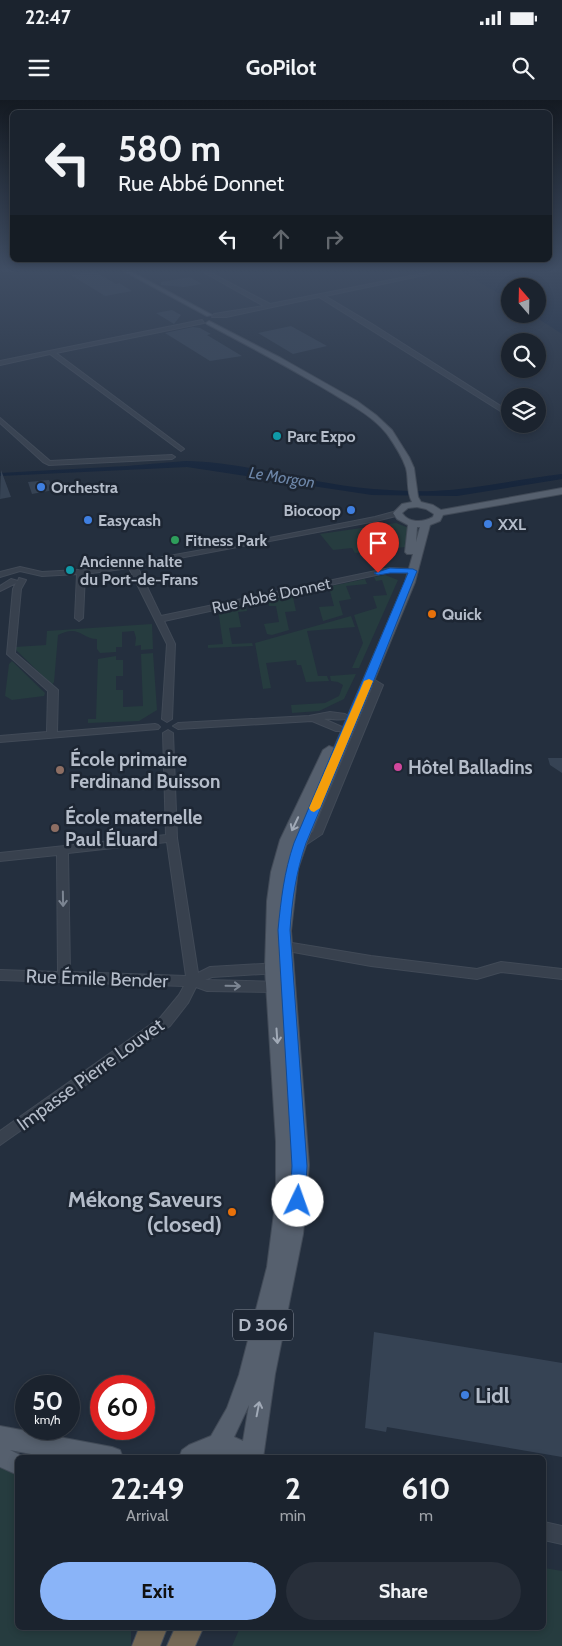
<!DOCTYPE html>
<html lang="en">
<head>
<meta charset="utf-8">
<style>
  body { margin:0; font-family:Cabin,sans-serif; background:#282f3a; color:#f1f3f6; height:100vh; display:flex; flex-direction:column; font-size:19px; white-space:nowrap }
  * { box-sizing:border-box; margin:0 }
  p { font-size:16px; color:#a0a4aa }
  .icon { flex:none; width:28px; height:28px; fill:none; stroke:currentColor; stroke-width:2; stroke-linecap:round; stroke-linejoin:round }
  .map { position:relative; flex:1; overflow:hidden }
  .details { position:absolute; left:15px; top:1355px; width:531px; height:175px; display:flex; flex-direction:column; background:#1b232e; border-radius:8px; box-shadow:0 2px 8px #0003,0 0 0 1px #39404a }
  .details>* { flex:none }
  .top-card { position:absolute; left:10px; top:10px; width:542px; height:152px; border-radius:8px; box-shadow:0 2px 8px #0003,0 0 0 1px #39404a; background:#1b232e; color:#f1f3f6; overflow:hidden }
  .needle { width:32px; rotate:340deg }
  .fabs { position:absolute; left:501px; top:178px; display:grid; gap:10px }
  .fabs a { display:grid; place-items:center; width:45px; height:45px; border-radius:50%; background:#1b232e; box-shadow:0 2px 8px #0003,0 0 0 1px #39404a; font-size:25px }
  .speed { position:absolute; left:15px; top:1275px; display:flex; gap:10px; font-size:25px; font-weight:700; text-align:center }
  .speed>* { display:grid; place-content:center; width:65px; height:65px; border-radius:50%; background:#1b232e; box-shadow:0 2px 8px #0003,0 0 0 1px #39404a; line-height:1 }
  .speed small { font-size:12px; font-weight:400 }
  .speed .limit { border:8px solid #d22; background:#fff; color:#111 }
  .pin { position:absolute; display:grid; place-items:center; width:42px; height:42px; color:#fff; margin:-51px -21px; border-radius:50% 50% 50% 0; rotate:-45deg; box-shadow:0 0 5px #0007 }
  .pin .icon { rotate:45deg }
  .me { position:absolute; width:55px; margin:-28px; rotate:3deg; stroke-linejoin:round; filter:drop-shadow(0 0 4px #0008) }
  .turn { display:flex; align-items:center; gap:18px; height:105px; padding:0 25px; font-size:22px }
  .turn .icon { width:65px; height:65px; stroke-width:2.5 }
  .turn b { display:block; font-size:35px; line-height:42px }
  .lanes { display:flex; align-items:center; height:48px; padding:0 25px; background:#0003; justify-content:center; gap:25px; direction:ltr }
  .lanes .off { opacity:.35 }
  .eta { display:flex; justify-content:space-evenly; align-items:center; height:85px; text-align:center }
  .eta b { font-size:30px; font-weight:700; line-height:35px }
  .primary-button { display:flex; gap:10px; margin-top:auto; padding:10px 25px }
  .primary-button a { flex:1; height:58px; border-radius:30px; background:#8ab4f8; color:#111; font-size:20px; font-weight:700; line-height:58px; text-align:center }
  .primary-button a+a { background:#282f3a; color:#f1f3f6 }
  .status { display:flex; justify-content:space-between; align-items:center; height:35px; padding:0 25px; background:#1b232e; direction:ltr }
  .status svg { height:14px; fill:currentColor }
  header { display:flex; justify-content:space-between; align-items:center; height:65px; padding:0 25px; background:#1b232e; font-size:22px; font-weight:700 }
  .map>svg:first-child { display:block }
</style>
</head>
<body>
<div class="status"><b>22:47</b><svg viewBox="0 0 49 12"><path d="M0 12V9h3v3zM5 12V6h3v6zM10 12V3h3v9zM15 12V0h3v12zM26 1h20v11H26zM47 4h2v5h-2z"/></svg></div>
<header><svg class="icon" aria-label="menu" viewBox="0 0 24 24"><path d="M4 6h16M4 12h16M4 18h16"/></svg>GoPilot<svg class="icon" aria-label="search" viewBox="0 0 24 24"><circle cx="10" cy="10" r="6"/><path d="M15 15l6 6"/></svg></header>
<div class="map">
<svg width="562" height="1546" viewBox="0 0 562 1546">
  <rect width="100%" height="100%" fill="#242f3e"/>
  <path fill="#263c3f" d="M396 423 409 428 405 447 355 453 352 448 333 450 320 434Z
    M385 475 398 480 359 568H352L363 543 354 515 377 508 373 496 387 495 382 480 376 481 374 477Z
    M365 479 367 484 346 486 351 499 339 501 343 515 323 521 319 507 334 506 330 491H323L322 488Z
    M312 490 313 495 293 497 296 511 285 512 289 530 272 535 267 534 264 524 279 522 276 506H269L268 499Z
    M258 501 259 505 246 506 247 511 238 512 241 527 229 528 232 544 252 543 253 546 208 548V545L223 544 218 509Z
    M351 516 355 527 307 531 318 576H327L329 581 306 582 301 565H297L296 560 266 563 271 588 263 589 255 543Z
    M152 524 153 549 141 550V545L135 546 136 538 134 531 122 532V547H116V552L100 553 97 549V539C82 539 79 524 58 535L54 582 52 585 15 549V547L46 545 47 531Z
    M153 553 157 610 139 621 88 623V619H96L98 559 116 556V560H123V576H116V590H123V607L143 606 141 554Z
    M12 561 45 593 44 596 12 600 5 596 9 564Z
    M356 574 344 599 319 611 292 613 291 605 325 603 339 596 343 585 338 582 331 581 330 576Z
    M0 1364 17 1373 18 1528H131V1546H0Z
    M544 1468 562 1471V1546H232L239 1530 242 1528H544Z"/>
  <path fill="#17263c" d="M457 169H562V234L531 214H538V186H510V200Z
    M185 361C248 362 310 384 373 389 393 390 414 392 434 391 477 389 519 379 562 374V379L457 396 372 395 187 367 0 376V373L127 366Z"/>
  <path fill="#364354" d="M94 171 116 184 119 183 132 191 105 196 71 175Z
    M190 177 202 184 184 187 161 185V182Z
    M172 210 181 215 174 224 156 213Z
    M291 226 327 246 293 254 258 233Z
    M193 227 200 228 211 234 207 235 242 256 210 261 165 233Z
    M1 370 11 397 0 399Z
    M49 380 54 390 32 394 28 382Z
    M548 658H562V673L550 665Z
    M374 1232 562 1263V1357L387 1327 386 1332 365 1328Z"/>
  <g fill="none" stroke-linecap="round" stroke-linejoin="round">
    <defs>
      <path id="minor" d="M198 169H203L270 204 431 172 429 174 325 196 372 224 510 312V317L319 197 226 217H212L214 214 264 206Z
        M202 220 204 223 56 253 183 348 184 349 181 351 50 254 0 265V261Z
        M0 318 50 361 172 355 175 357 172 359 49 365 43 362 0 323Z
        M520 324H527L535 330 530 331Z
        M397 411H400V415L376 421 137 466 161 516 390 468 413 469 417 471 413 473 390 472 164 521 175 544 172 619 167 622 162 619 167 544 129 468 85 474 83 518 79 521 75 518 77 474 42 476 20 471 0 477V472L20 467 42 472 97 469 269 438 375 417Z
        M19 478 26 480 21 489 15 553 58 590 57 632 155 624 158 625 160 627 158 629 0 642V636L47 632 48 591 7 554 13 489 16 483 0 491V486L11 479 18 481Z
        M370 577 383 585 322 734 304 746H296L295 743 296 740 313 732 373 586 365 580Z
        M330 612 345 614 350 617C344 622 332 618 324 619L342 627 344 629 342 631H336L312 621 178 629 173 626 178 623 309 616Z
        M168 630 173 633 177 738 198 873 210 867 279 863 283 865 285 868 283 871 279 873 212 877 205 880 280 882 284 883 286 887 284 891 280 892 207 891 196 887 188 903 170 926 0 1045V1031L160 918 179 895 184 886 0 880V870L58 872 57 755 0 761V753L166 735 163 633ZM167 742 186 876 70 872 68 753Z
        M286 842 371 856 477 869 501 862 562 869V879L501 872 477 879 371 866 282 850 280 847 282 844Z
        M544 1422 562 1426V1444L544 1440Z"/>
      <path id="major" d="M120 169H126L212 215 207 216Z
        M209 221 281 258 357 301 376 315 392 330 409 357 414 368 418 397 421 402 433 405 441 410 562 388V394L443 415 440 421 430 425 415 482 307 743 298 769 291 831 309 1065 306 1100 303 1134 275 1274 263 1358 220 1356 179 1358 182 1350 189 1345 211 1336 227 1308 239 1275 267 1167 276 1098V1042L265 868 267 801 271 772 280 740 323 650 329 646 334 648 405 482 413 454H407L405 452 408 425 397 419 393 413 402 404 412 402C406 391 409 379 406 368 402 356 394 344 387 334 371 314 346 302 325 289 286 266 247 245 207 224L206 223ZM417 407 426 409 434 414 433 417C422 423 409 423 402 413L408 408ZM417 427H420L416 442ZM249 1305 243 1341 234 1337Z
        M0 1326 112 1347 120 1350 123 1358H52L10 1350 26 1358H18V1375L0 1367Z"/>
      <path id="highway" d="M139 1528H167L160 1546H132Z
        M175 1528H203L195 1546H167Z"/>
    </defs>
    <use href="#minor" stroke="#414a57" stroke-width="2"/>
    <use href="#major" stroke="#414a57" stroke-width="2"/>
    <use href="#highway" stroke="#434c59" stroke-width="2"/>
    <use href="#minor" fill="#38414e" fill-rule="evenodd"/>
    <use href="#major" fill="#56606e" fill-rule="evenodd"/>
    <use href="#highway" fill="#746855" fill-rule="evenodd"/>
  </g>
  <defs><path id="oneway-shaft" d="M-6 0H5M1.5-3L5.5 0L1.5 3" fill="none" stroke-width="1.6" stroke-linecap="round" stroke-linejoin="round" transform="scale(1.25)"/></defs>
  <g stroke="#a1aab7">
    <use href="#oneway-shaft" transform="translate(295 724) rotate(115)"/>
    <use href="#oneway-shaft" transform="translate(277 936) rotate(86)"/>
    <use href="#oneway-shaft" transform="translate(258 1309) rotate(-79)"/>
  </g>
  <g stroke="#7c8592">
    <use href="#oneway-shaft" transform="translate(63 799) rotate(89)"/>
    <use href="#oneway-shaft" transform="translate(233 886) rotate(1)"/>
  </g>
  <linearGradient id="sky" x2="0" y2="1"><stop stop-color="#141a22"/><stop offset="0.44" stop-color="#3f4d63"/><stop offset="1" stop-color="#3f4d63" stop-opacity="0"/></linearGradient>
  <rect width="562" height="385" fill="url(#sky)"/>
  <path fill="#1a73e8" stroke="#114b97" d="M390 468 413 469 417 471 374 580 306 743C296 772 292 800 290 830L307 1066 305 1101 303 1106 298 1108 292 1106 290 1101 292 1066 278 830C281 800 284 772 294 743L408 473H390L378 475 374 473Z"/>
  <path fill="#f59e0b" d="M369 579 373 581 320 708 314 712 311 711 309 708 364 581Z"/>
  <g fill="#0f9aa8" stroke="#1d2633" stroke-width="2">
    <circle cx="277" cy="336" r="5"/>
    <circle cx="70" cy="470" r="5"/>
  </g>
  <g fill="#3f7fe0" stroke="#1d2633" stroke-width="2">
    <circle cx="41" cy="387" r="5"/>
    <circle cx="351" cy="410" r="5"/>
    <circle cx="88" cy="420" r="5"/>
    <circle cx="488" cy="424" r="5"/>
    <circle cx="465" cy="1295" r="5"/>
  </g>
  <circle fill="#2e9e5b" stroke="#1d2633" stroke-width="2" cx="175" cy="440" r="5"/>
  <g fill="#e8710a" stroke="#1d2633" stroke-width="2">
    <circle cx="432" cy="514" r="5"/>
    <circle cx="232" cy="1112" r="5"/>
  </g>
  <circle fill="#d1479c" stroke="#1d2633" stroke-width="2" cx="398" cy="667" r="5"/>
  <g fill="#8d6e63" stroke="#1d2633" stroke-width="2">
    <circle cx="60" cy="670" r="5"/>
    <circle cx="55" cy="728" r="5"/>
  </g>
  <g text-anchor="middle" stroke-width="5" stroke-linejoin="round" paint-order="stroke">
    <g font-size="16" font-weight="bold" fill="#b4bcc9" stroke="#1d2633" text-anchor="start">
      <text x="287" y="342">Parc Expo</text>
      <text x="51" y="393">Orchestra</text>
      <text x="341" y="416" text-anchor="end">Biocoop</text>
      <text x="98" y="426">Easycash</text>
      <text x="498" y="430">XXL</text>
      <text x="185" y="446">Fitness Park</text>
      <text x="80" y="467">Ancienne halte<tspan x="80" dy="18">du Port-de-Frans</tspan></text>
      <text x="442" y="520">Quick</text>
    </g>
    <g font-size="16" font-style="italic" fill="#6d86a8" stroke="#1d2633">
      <text transform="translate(282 377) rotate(9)" y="6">Le Morgon</text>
    </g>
    <g font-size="16" fill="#b4bcc9" stroke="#1d2633">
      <text transform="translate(271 495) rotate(-12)" y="6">Rue Abbé Donnet</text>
    </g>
    <rect fill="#1d2633" stroke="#878f9c" stroke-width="1" x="233" y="1209.5" width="60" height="31" rx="4"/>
    <g font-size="18" font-weight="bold" fill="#b4bcc9">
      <text x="263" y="1231">D 306</text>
    </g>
    <g font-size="19" font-weight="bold" fill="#b4bcc9" stroke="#1d2633" text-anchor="start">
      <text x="70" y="666">École primaire<tspan x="70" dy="22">Ferdinand Buisson</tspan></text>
      <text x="408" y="674">Hôtel Balladins</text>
      <text x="65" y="724">École maternelle<tspan x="65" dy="22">Paul Éluard</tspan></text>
    </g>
    <g font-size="19" fill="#b4bcc9" stroke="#1d2633">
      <text transform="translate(97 878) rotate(2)" y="7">Rue Émile Bender</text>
      <text transform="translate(90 974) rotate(-36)" y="7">Impasse Pierre Louvet</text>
    </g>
    <g font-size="22" font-weight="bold" fill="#b4bcc9" stroke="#1d2633" text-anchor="end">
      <text x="222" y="1107">Mékong Saveurs<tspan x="222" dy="25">(closed)</tspan></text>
      <text x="475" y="1303" text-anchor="start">Lidl</text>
    </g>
  </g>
</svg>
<div class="fabs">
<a><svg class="needle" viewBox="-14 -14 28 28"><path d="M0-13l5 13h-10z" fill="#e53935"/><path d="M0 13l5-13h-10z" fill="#a0a4aa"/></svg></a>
<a><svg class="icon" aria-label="search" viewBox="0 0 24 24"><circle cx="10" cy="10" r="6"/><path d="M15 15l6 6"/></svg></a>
<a><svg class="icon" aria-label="layers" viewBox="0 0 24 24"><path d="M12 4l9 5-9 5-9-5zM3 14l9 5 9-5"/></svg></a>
</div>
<div class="speed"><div>50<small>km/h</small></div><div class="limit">60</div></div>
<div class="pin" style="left:378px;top:473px;background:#d93025"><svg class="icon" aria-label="arrive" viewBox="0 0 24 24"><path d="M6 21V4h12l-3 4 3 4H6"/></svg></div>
<svg class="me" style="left:298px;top:1101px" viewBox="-20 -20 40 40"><circle r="19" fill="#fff"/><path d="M0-13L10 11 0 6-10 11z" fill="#1a73e8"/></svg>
<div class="top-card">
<div class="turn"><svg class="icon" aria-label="left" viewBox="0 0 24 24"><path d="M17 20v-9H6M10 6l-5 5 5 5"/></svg><div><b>580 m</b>Rue Abbé Donnet</div></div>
<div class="lanes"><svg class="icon" aria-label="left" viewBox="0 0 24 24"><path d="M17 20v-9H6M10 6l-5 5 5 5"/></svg><svg class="icon off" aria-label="ahead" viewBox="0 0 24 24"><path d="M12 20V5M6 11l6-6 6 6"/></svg><svg class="icon off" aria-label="right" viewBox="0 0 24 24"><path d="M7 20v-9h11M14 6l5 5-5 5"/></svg></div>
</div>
<section class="details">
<div class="eta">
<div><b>22:49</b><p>Arrival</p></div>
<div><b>2</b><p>min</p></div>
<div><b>610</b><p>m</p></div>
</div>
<div class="primary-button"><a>Exit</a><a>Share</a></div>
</section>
</div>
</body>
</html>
